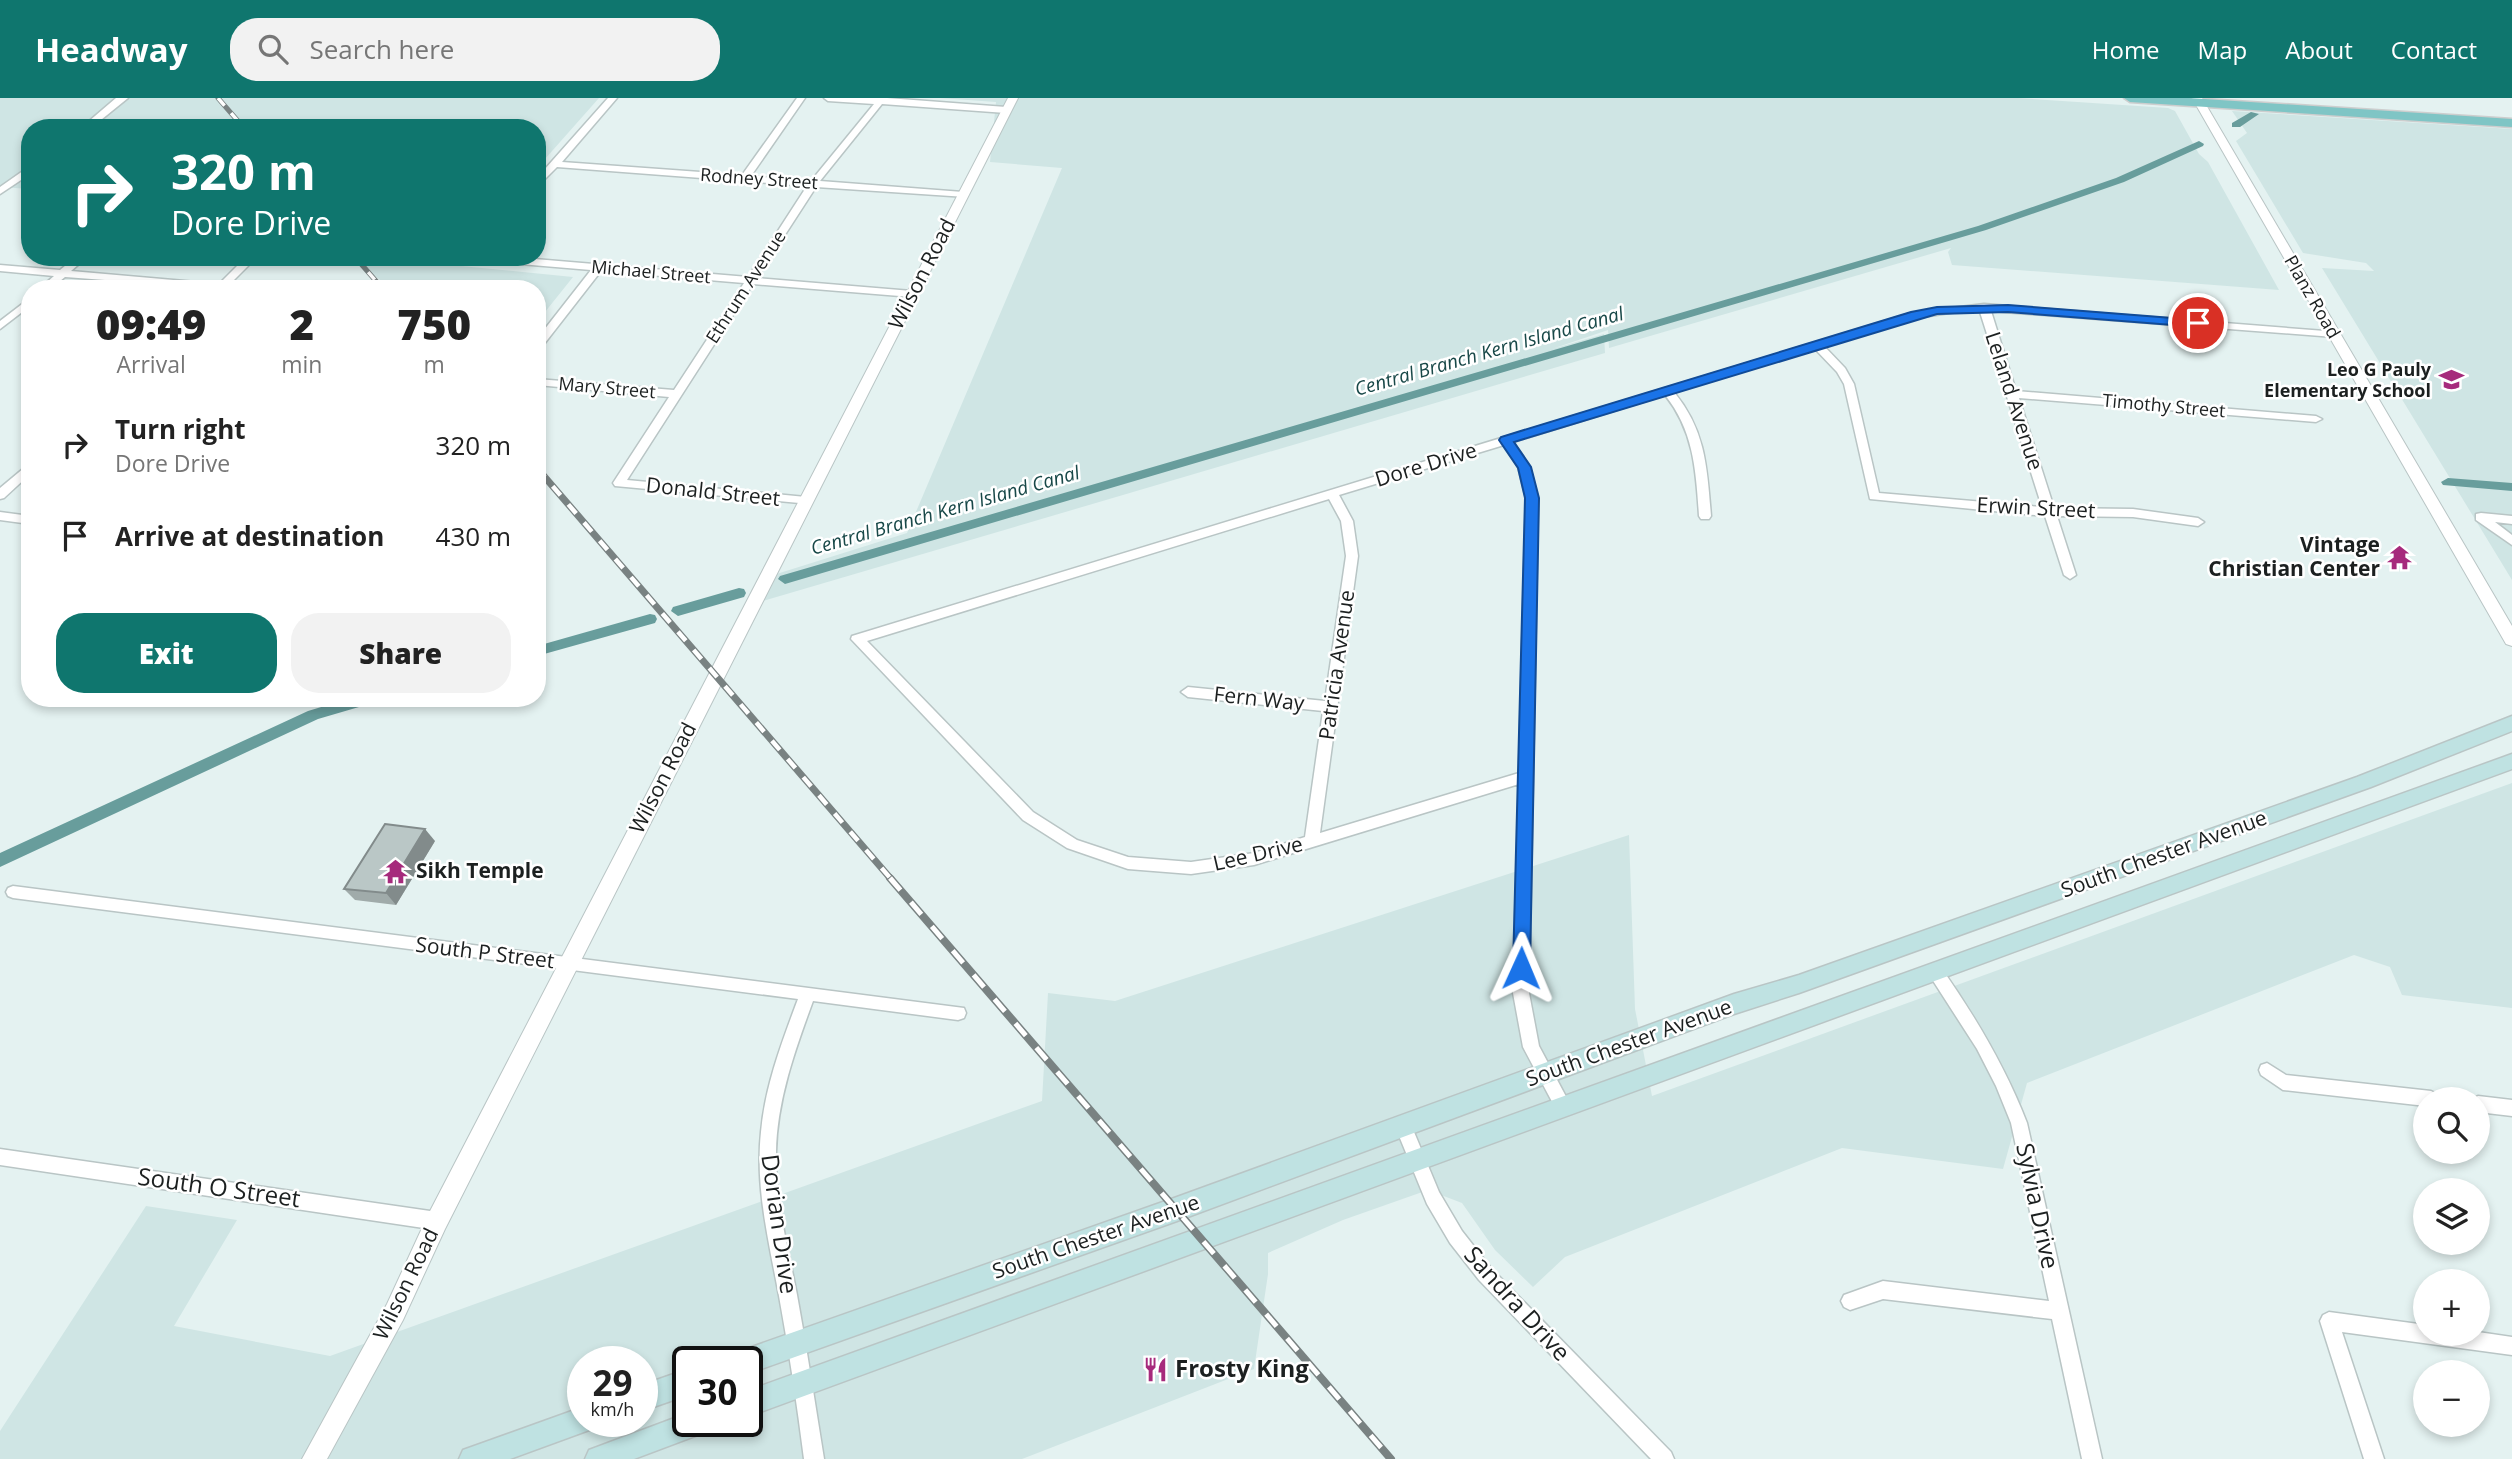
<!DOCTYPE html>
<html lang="en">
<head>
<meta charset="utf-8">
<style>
  body { margin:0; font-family:"Open Sans",sans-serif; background:#f2f2f2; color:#222; height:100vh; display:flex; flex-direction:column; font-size:26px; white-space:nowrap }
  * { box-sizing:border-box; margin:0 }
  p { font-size:23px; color:#767676 }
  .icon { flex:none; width:38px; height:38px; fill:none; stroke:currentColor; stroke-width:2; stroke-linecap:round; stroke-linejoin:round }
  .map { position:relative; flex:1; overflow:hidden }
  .details { position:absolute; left:21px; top:182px; width:525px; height:427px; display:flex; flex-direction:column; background:#fff; border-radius:28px; box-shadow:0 4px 10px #0003 }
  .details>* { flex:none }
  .banner { position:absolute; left:21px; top:21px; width:525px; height:147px; border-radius:28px; box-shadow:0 4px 10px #0003; background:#0f766e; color:#fff; overflow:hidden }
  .tools { position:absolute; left:2413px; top:989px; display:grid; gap:14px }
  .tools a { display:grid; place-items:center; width:77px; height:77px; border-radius:50%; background:#fff; box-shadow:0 4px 10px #0003; font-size:35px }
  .speed { position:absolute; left:567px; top:1248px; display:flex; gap:14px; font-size:35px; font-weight:700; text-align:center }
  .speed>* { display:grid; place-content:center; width:91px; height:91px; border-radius:50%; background:#fff; box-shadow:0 4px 10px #0003; line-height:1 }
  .speed small { font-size:18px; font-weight:400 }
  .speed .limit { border:4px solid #111; border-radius:10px; background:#fff; color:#111 }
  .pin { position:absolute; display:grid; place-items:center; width:60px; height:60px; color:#fff; margin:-30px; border:4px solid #fff; border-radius:50%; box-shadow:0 2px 7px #0007 }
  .me { position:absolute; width:77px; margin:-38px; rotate:1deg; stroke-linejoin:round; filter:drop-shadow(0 0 5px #0008) }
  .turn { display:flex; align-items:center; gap:24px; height:147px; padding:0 35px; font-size:32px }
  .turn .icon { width:91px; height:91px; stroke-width:2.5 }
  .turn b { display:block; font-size:49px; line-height:60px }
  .eta { display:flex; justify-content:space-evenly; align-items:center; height:119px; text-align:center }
  .eta b { font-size:42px; font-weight:800; line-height:49px }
  .cta { display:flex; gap:14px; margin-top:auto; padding:14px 35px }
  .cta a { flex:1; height:80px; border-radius:28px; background:#0f766e; color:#fff; font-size:28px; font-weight:800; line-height:80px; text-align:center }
  .cta a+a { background:#f2f2f2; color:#222 }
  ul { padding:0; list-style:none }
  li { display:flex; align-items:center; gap:21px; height:91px; padding:0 35px }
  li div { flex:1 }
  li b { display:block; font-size:26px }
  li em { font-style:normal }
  header { display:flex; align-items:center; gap:42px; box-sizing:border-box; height:98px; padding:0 35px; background:#0f766e; color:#fff }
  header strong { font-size:33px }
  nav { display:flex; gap:38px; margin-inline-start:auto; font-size:24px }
  .search { width:490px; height:63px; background:#f2f2f2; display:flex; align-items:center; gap:18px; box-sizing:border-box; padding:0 24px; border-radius:28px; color:#767676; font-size:26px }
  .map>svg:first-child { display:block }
</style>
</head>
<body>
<header>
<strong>Headway</strong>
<div class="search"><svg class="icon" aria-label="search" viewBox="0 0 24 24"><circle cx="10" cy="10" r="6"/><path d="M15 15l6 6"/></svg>Search here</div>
<nav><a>Home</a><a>Map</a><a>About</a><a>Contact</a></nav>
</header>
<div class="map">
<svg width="2512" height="1361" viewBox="0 0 2512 1361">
  <rect width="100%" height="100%" fill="#e4f2f1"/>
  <path fill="#cfe5e4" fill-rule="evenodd" d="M0 0H599L537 70V30H30V91L0 89Z
    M940 0H2018L2168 10 2175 13 2199 56 2208 64 2279 192 1952 167 1948 154 1951 150 1609 250 1608 232 1552 251 1604 236 1605 255 753 506 767 479 907 435 1062 70 990 64 996 4Z
    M2232 13 2512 31V482L2322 170 2374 173 2366 165 2303 155 2236 43 2247 35Z
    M352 159H457L451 167 573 179 537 224V191H391Z
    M2512 685V910L2402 897 2390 869 2354 857 2027 985 2003 1071 1842 1050 1565 1159 1533 1189 1495 1152 1462 1105 1428 1092 1343 1122 1268 1155V1176L1254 1271 1022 1361H0V1333L146 1108 237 1122 174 1228 330 1258 1042 1003 1048 895 1115 903 1629 737 1635 911 1652 998ZM583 1264H642V1323H583ZM688 1264H747V1323H688Z"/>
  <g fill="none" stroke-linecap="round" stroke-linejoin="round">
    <path fill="#689d9c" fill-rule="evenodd" d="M2251 14 2259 16 2240 29H2232V25Z
      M2199 43 2204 46 2203 48 2124 84 1986 132 785 486 778 481 780 478 1978 128 2116 80Z
      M2448 380 2512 385V393L2443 387 2441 384Z
      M739 490 744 491 746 495 744 499 678 518 671 513 673 509Z
      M650 516 655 517 657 521 655 525 537 558V548Z
      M351 600H378L376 604 318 621 0 769V755L308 613Z"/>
    <defs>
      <path id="minor" d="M116 0H128L91 30H81Z
        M608 0H617L562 64 742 77 797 0H805L751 78 811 83 874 6 828 3 824 0H887L1006 9 1010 12 1006 15 882 6 820 83 963 94 966 95V99L816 89 757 180 912 193 917 196 912 199 753 186 627 382 806 399 810 400V406L615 388 613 385 669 299 537 287V281L674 292 744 185 601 173 541 250 537 251V241L591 172 473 162 468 159H511L748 179 807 88 557 69 537 89V80Z
        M30 68V76L0 96V89Z
        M76 159H87L71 173 219 186 246 159H257L225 191 65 179 50 191H39L54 178 0 173V167L60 172Z
        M30 200V208L0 231V223Z
        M1984 206 2338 234V238L2334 239 1991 213 2016 293 2316 318 2322 321 2316 324 2019 300 2054 410 2133 411 2198 420 2204 424 2198 428 2133 419 2057 418 2076 477 2070 481 2064 477 2045 418 1870 401 1844 286 1837 274 1815 251 1674 294C1706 333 1707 370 1711 418L1709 421H1701L1699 418C1696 373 1694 333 1665 297L1513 344 1530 369 1538 400 1529 895 1539 948 1571 1008 1569 1013 1563 1016 1557 1013 1523 949 1513 895 1519 686 1254 767 1191 776 1128 771 1067 750 1023 722 851 541 852 538 1911 215ZM1956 214H1980L2042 409 1879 395 1854 286 1845 270 1824 248 1916 220ZM1504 347 1518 369 1526 400 1519 675 1320 735 1358 458 1353 423 1339 397ZM1329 401 1341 423 1346 458 1325 603 1188 589 1181 594 1188 599 1323 613 1305 739 1254 755 1191 764 1128 759 1077 742 1033 714 867 543Z
        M30 365V376L4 400 0 401V390Z
        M0 414 30 418V426L0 422Z
        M2481 415 2512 418V426L2495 424 2512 437V447L2476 422V416Z
        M13 788 964 910 966 915 964 920 958 922 813 903C795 952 777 1002 776 1054 775 1102 788 1150 797 1197 807 1251 815 1306 824 1361H804C797 1307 789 1252 779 1198 769 1144 755 1090 761 1034 765 988 782 944 798 901L13 800 8 798 6 794 8 790Z
        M1935 866 1940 868C1975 918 2005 968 2027 1025L2102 1361H2082L2052 1221 1883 1201 1850 1212 1844 1209 1841 1203 1844 1197 1883 1183 2049 1203 2011 1025 1996 988 1977 951 1930 878 1927 873 1930 868Z
        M2267 965 2286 977 2431 993 2437 996 2439 1001H2426V1008L2283 992 2261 977 2259 972 2261 967Z
        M2478 998 2512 1002V1018L2478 1014V1001H2472Z
        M1403 1020 1409 1022 1439 1094 1462 1133 1491 1170 1671 1354 1674 1361H1651L1479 1182 1450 1145 1427 1106 1395 1028 1397 1022Z
        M0 1051 437 1114 443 1117 446 1123 443 1129 437 1132 0 1067Z
        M2329 1214 2426 1227V1236L2478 1234 2512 1239V1257L2342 1234 2384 1361H2364L2320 1223 2323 1217Z"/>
      <path id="tertiary" d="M1008 0H1018L445 1131 403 1222 327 1361H302L387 1206 429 1115Z
        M2192 0H2202L2512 528V548L2506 546Z"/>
      <path id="secondary" d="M2512 618V633L2371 689 1799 895 1734 916 1177 1123 747 1276V1264H733L737 1255 746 1251 1177 1099 1734 896 1799 877 2357 679Z
        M2512 656V671L747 1319V1293Z
        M688 1271V1297L642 1313V1287Z
        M583 1309V1323H596L592 1331 510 1361H459L463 1352Z
        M688 1315V1323H715L711 1332 634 1361H585L589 1352Z"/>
      <path id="primary" d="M2124 0H2189L2512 21V29L2130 4Z"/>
    </defs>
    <use href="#minor" stroke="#b9c5c5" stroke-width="3"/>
    <use href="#tertiary" stroke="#b9c5c5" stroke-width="2"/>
    <use href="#secondary" stroke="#b9c5c5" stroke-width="3"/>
    <use href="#primary" stroke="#cdcece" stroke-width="3"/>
    <use href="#minor" fill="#fff" fill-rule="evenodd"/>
    <use href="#tertiary" fill="#fff" fill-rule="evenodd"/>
    <use href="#secondary" fill="#bfe2e2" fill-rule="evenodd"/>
    <use href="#primary" fill="#7fc5c5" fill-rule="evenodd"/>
    <defs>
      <path id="rail-far2" d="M218 0 244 30
        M355 159 383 191"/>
      <path id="rail-far1" d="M537 370 891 781"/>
      <path id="rail" d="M890 780 1391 1361"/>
    </defs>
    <use href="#rail-far2" stroke="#798282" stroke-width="5"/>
    <use href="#rail-far1" stroke="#798282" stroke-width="7"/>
    <use href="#rail" stroke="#798282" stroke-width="8"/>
    <use href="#rail-far2" stroke="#fff" stroke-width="3.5" stroke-dasharray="10" stroke-linecap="butt"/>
    <use href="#rail-far1" stroke="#fff" stroke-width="4.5" stroke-dasharray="12" stroke-linecap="butt"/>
    <use href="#rail" stroke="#fff" stroke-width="5" stroke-dasharray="16" stroke-linecap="butt"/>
  </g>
  <path fill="#a0abaa" d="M435 743 396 807 355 802 344 791Z"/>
  <path fill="#828b8b" d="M425 731 435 743 396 807 386 795Z"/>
  <path fill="#bac7c6" stroke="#828b8b" stroke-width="2" d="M385 726 425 731 386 795 344 791Z"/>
  <path fill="#1a73e8" stroke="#114b97" stroke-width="2" d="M2008 207 2198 222 2204 225 2198 229 2008 214 1937 216 1514 344 1531 369 1539 400 1530 870 1528 876 1521 878 1515 876 1513 870 1525 400 1518 370 1499 342 1501 339 1911 214 1937 209Z"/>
  <defs>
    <symbol id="school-bare" viewBox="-9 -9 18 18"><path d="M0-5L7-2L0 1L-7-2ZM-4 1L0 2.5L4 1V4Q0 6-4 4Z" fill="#a62a7c" stroke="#fff" stroke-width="2.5" paint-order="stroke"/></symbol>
    <symbol id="temple-bare" viewBox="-9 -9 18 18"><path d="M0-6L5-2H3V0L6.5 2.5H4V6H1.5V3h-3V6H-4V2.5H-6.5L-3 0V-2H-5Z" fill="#a62a7c" stroke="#fff" stroke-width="2.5" paint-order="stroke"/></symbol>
    <symbol id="restaurant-bare" viewBox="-9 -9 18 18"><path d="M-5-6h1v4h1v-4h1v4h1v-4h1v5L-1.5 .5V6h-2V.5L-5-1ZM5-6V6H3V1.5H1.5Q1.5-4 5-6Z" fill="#a62a7c" stroke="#fff" stroke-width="2.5" paint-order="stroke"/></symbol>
  </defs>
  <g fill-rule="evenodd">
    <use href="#school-bare" x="2434" y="264" width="35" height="35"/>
    <use href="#temple-bare" x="2382" y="442" width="35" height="35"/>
    <use href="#temple-bare" x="378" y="756" width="35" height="35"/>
    <use href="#restaurant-bare" x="1138" y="1254" width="35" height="35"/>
  </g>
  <g text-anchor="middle" stroke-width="5" stroke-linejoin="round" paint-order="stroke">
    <g font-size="18" fill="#1c2020" stroke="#fff">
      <text transform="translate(759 81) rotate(4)" y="6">Rodney Street</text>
      <text transform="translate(651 174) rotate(5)" y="6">Michael Street</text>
      <text transform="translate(746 189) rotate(-57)" y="6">Ethrum Avenue</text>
      <text transform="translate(2312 199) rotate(60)" y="6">Planz Road</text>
      <text transform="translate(607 290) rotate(5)" y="6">Mary Street</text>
      <text transform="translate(2164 308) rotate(5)" y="6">Timothy Street</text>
    </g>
    <g font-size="18" font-weight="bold" fill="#1c2020" stroke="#fff" text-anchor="end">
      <text x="2431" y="278">Leo G Pauly<tspan x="2431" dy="21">Elementary School</tspan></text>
    </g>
    <g font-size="19" font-style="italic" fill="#184848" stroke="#fff">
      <text transform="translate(1489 253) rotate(-16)" y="7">Central Branch Kern Island Canal</text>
      <text transform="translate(945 412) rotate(-16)" y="7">Central Branch Kern Island Canal</text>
    </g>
    <g font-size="21" fill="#1c2020" stroke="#fff">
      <text transform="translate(922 176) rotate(-63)" y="7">Wilson Road</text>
      <text transform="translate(2014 303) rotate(72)" y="7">Leland Avenue</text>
      <text transform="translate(1426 367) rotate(-17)" y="7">Dore Drive</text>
      <text transform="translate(713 394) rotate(6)" y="7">Donald Street</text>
      <text transform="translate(2036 410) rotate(3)" y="7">Erwin Street</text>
      <text transform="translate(1337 567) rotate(-82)" y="7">Patricia Avenue</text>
      <text transform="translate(1259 601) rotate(6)" y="7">Fern Way</text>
      <text transform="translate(663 680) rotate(-63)" y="7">Wilson Road</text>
      <text transform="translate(1258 756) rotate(-13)" y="7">Lee Drive</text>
      <text transform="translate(2164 756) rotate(-20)" y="7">South Chester Avenue</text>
      <text transform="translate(485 855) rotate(7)" y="7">South P Street</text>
      <text transform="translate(1629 945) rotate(-20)" y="7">South Chester Avenue</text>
      <text transform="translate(1096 1139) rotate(-19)" y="7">South Chester Avenue</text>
      <text transform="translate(406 1186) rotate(-64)" y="7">Wilson Road</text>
    </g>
    <g font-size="21" font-weight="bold" fill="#1c2020" stroke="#fff" text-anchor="end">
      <text x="2380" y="454">Vintage<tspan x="2380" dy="24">Christian Center</tspan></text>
      <text x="416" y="780" text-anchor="start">Sikh Temple</text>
    </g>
    <g font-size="24" fill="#1c2020" stroke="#fff">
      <text transform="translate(219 1090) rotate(8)" y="8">South O Street</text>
      <text transform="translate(2037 1108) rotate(78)" y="8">Sylvia Drive</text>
      <text transform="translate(779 1126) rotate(82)" y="8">Dorian Drive</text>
      <text transform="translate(1517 1206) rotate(48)" y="8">Sandra Drive</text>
    </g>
    <g font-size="24" font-weight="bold" fill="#1c2020" stroke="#fff" text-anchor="start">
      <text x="1175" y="1279">Frosty King</text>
    </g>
  </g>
</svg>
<div class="tools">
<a><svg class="icon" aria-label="search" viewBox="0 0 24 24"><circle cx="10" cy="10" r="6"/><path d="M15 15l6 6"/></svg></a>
<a><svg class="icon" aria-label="layers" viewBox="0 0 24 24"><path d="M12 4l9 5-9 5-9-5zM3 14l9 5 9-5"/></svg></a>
<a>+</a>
<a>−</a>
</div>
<div class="speed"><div>29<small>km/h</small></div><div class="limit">30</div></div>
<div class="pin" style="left:2198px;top:225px;background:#d93025"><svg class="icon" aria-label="arrive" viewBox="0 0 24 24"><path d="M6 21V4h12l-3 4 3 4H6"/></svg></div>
<svg class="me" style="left:1521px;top:870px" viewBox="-20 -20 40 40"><path d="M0-17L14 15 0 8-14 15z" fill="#1a73e8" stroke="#fff" stroke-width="4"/></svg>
<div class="banner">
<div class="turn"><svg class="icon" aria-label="right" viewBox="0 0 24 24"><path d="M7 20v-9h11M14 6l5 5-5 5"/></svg><div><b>320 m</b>Dore Drive</div></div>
</div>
<section class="details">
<div class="eta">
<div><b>09:49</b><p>Arrival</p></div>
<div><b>2</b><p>min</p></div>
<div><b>750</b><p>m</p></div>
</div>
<ul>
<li><svg class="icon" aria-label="right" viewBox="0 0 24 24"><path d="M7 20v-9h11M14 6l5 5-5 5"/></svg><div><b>Turn right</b><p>Dore Drive</p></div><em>320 m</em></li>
<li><svg class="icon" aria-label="arrive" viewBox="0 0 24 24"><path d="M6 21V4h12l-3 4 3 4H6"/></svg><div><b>Arrive at destination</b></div><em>430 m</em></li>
</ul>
<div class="cta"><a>Exit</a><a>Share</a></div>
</section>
</div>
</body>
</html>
